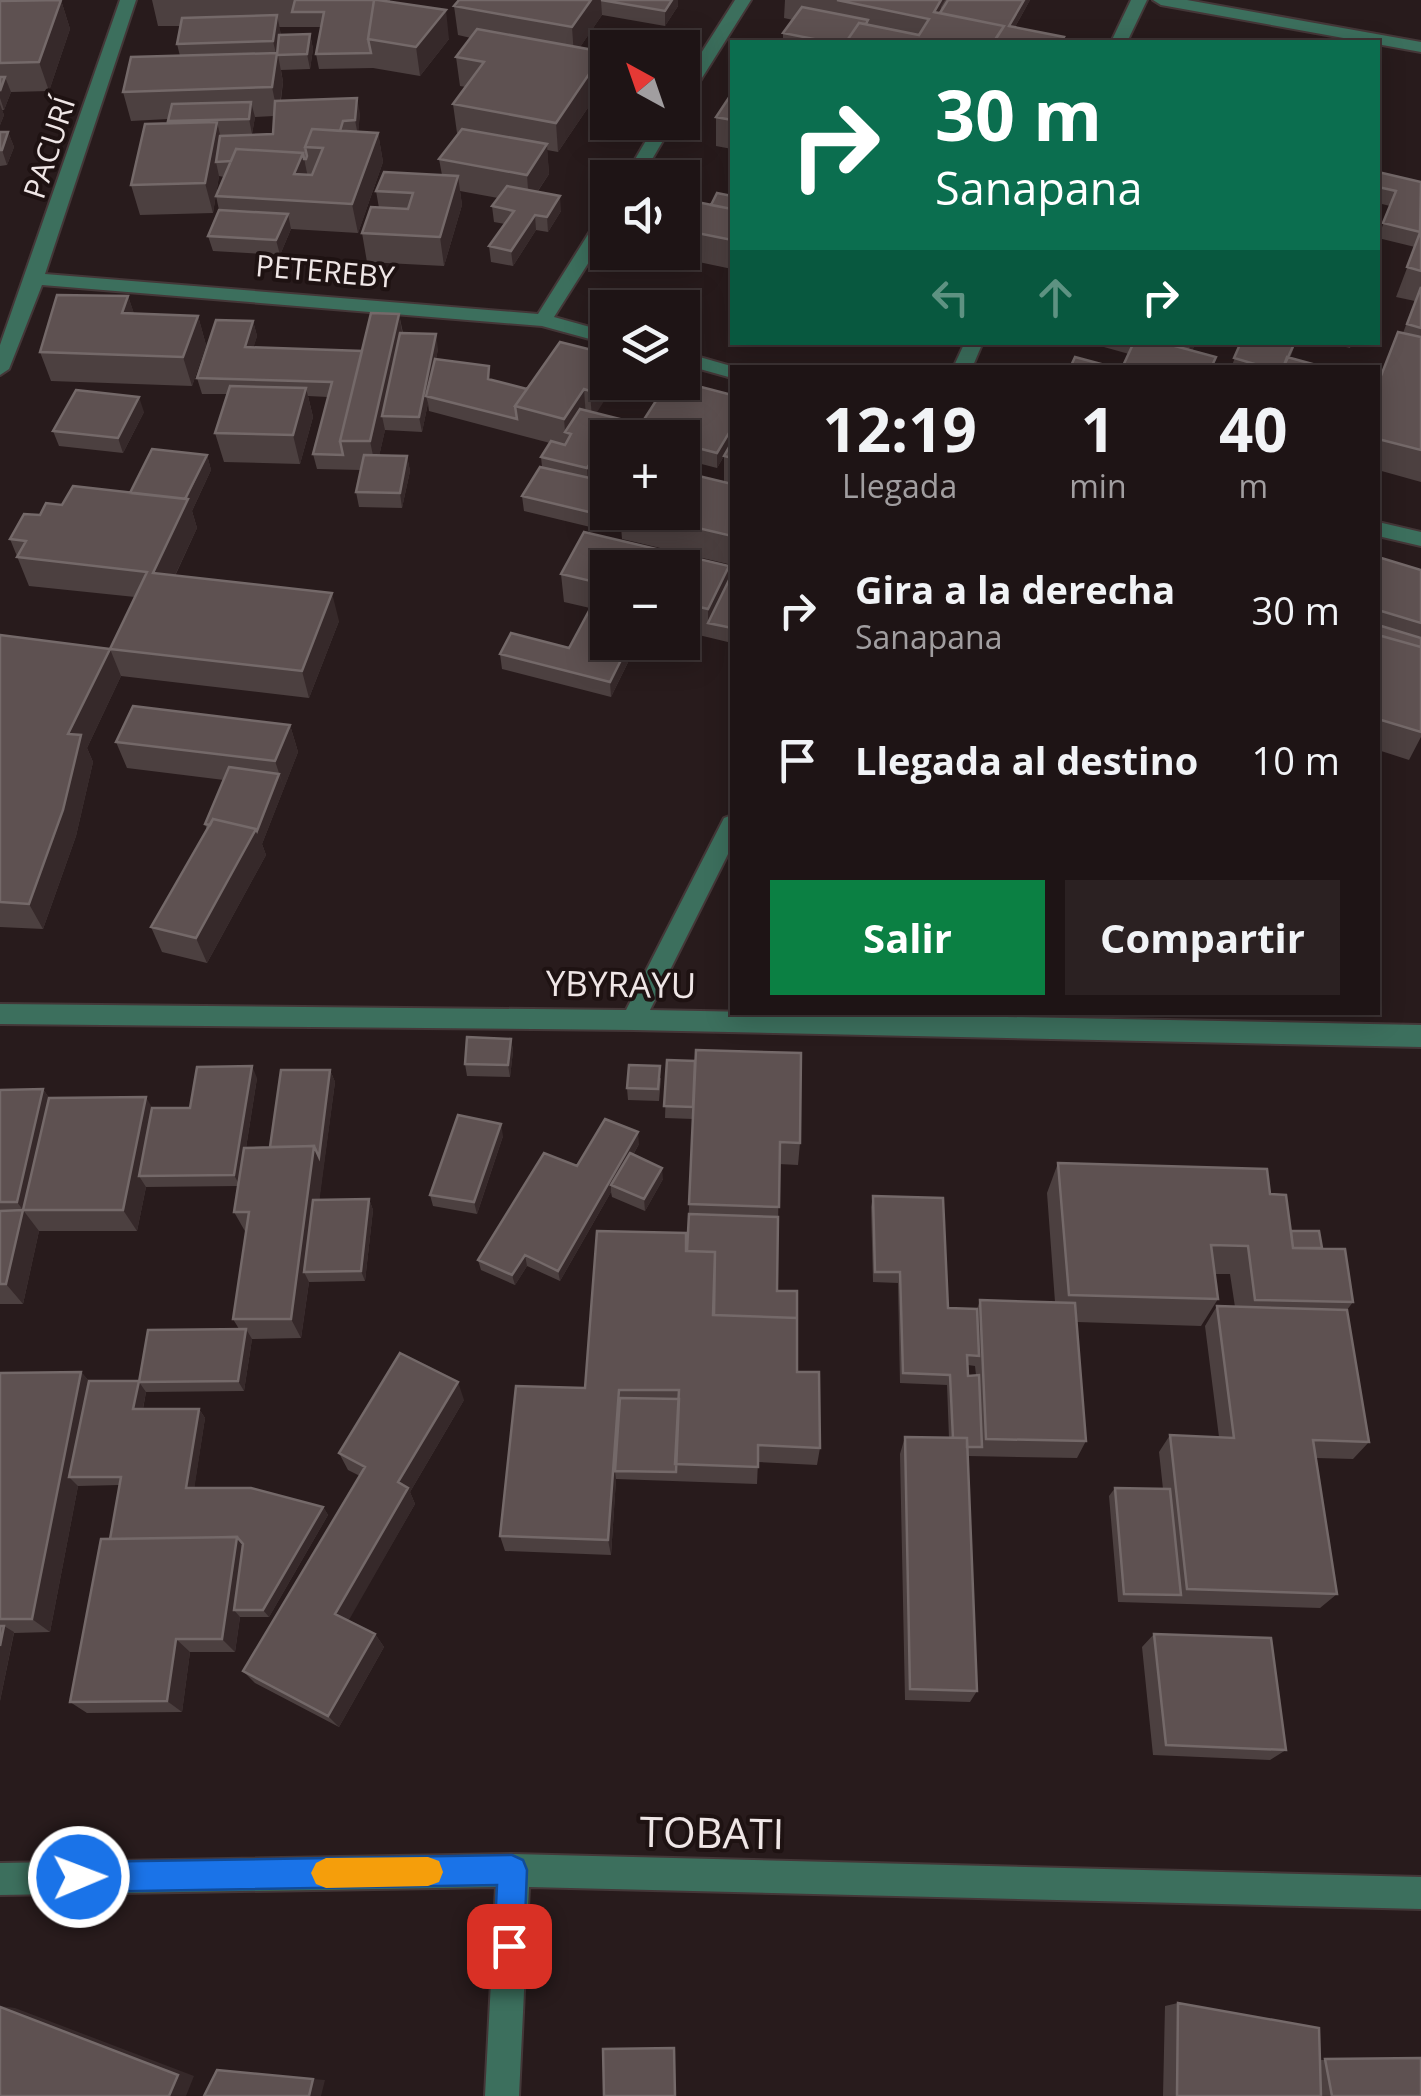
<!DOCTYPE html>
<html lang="es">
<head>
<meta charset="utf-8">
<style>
  body { margin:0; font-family:"Open Sans",sans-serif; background:#2b2122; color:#f1f3f6; height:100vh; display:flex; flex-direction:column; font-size:38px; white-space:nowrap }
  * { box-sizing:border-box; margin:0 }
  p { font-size:32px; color:#a19ea0 }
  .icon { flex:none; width:55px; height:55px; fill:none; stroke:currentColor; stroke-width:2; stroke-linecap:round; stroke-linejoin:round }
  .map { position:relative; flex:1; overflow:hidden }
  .panel { position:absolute; left:730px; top:365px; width:650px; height:650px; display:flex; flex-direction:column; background:#1e1415; border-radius:0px; box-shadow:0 5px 25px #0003,0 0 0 2px #3c3334 }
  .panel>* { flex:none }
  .banner { position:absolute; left:730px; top:40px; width:650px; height:305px; border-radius:0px; box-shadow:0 5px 25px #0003,0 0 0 2px #3c3334; background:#0b6e4f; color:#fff; overflow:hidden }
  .needle { width:65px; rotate:320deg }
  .tools { position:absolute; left:590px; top:30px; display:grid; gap:20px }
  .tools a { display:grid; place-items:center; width:110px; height:110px; border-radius:0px; background:#1e1415; box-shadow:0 5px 25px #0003,0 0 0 2px #3c3334; font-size:50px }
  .pin { position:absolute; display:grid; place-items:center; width:85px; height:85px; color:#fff; margin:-42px; border-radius:20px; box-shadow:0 5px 15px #0006 }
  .me { position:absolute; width:110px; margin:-55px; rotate:89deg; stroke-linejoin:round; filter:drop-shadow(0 0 8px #0008) }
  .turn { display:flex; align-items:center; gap:35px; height:210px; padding:0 40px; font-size:45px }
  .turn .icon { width:130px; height:130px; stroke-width:2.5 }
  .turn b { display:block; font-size:70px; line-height:85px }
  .lanes { display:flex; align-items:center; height:95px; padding:0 40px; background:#0003; justify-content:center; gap:50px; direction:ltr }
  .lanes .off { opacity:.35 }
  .eta { display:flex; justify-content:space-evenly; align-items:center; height:170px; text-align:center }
  .eta b { font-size:60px; font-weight:700; line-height:70px }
  .button { display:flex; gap:20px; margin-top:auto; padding:20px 40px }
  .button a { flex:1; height:115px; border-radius:0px; background:#0b8043; color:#fff; font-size:40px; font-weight:700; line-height:115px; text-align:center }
  .button a+a { background:#2b2122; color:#f1f3f6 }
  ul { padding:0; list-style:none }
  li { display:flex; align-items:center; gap:30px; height:150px; padding:0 40px }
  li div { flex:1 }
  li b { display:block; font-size:38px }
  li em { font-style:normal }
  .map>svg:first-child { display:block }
</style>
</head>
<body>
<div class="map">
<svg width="1421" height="2096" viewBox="0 0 1421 2096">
  <rect width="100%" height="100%" fill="#281b1c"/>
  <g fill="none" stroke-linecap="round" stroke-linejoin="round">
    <defs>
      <path id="minor" d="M120 0H136L45 274 538 314 599 217 608 212V232L554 317 608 332V344L542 326 42 285 9 369 0 375V345Z
        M735 0H751L690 97 682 102V83Z
        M1131 0H1147L1127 42H1111Z
        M1153 0H1187L1421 42V52L1161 5Z
        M657 122H674L641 178H624Z
        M965 342H983L972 368H953Z
        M682 352 738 368H732V378L725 376 682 364Z
        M1378 522 1421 532V546L1378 536Z
        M732 815V846L650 1010 1421 1025V1047L633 1030 0 1024V1004L626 1010 724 818Z
        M513 1854 1421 1877V1909L529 1887 519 2096H485L496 1887 0 1895V1863Z"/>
    </defs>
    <use href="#minor" stroke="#443738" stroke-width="4"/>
    <use href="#minor" fill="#3c6f5d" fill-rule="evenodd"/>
  </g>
  <path fill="#4c4040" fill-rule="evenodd" d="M61 0 70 29 49 91 11 92 4 110H2L4 115 0 125V1Z
    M152 0H390V2L449 39 420 76 373 68 319 69 316 54 321 27H279L281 35 310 34 313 49 310 69 281 70 283 82 281 100 360 113 358 132 378 133 383 162 358 233 291 229 280 255 213 251 208 236 219 210 216 196 224 177 219 176 213 213 140 215 131 185 169 123 168 119 131 121 123 92 180 56 177 44 181 26H158ZM274 116 273 134 220 136 252 134 255 117Z
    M459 0H678V6L665 26 602 15 580 47 604 52 606 81 558 152 547 150 549 174 538 191 561 211 548 232 536 230 513 266 491 262 489 246 505 224 494 222 492 206 498 198 460 191 462 205 444 266 367 262 362 233 379 208 376 191 442 175 439 159 458 133H457L453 104 466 87 460 86 456 57 471 38 458 35 454 6Z
    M785 0H1030L1015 27 1063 42H783V33L793 20 784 18Z
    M732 93V149L716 146V117Z
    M0 132H8L14 147 7 165 0 166Z
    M1378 172 1421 182V482L1378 470V380L1379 381 1403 333 1415 301 1396 297 1415 247 1378 238 1390 206 1378 203Z
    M732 196V269L651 252H682V199L711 205Z
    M128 296 134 314 198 316 206 345 192 386 51 381 40 352Z
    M399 314 403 333 438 349 436 359 491 380 527 389 615 382 596 413 620 419V434L618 438H608L592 478 608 512H682L724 482V456L717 468 682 459V438H636V432L732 442V565L622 539 620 514 611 532 524 511 522 496 542 467 541 457 550 443 429 411 428 403 422 432 385 430 379 456H407L410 471 402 508 359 507 356 492 361 470 317 469 313 454 328 397 308 396 313 417 300 464 224 462 215 433 227 394H202L197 378 253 321 257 336 253 348 362 351Z
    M1086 342H1196L1192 351 1216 357 1212 368H1122L1129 354Z
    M1241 342H1296L1290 358 1327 368H1231Z
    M1326 342H1352L1350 348Z
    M144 412 123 453 59 446 53 431Z
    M207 455 211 470 192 511 197 528 175 576 339 621 309 698 121 676 87 748 93 762 76 836 43 929 0 927V635L110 649 135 597 29 586 10 539 40 515 62 505 130 493Z
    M584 532 729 566V580H732V643L682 631V568H608V642H638L611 697 502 669 500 654 511 633 569 648 590 608 564 602 561 574Z
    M1378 557 1421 570V737L1409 760 1378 750Z
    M290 725 298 752 262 844 266 855 207 963 162 952 151 927 207 830 205 824 224 780 127 768 116 742Z
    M511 1039 513 1051 510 1077 467 1076 465 1064Z
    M667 1060 800 1143 798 1165 779 1164 777 1291 797 1372 820 1448 817 1465 758 1462 757 1484 616 1479 611 1555 505 1551 500 1536 585 1388 687 1251 693 1119 665 1118Z
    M330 1070 335 1082 319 1200 369 1199 373 1210 365 1281 309 1282 301 1338 252 1339 244 1391 146 1392 143 1409H199L205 1418 194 1488 323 1507 328 1515 269 1617H240L235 1652H190L182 1712 87 1713 70 1702 110 1539 119 1485 78 1486 50 1632 14 1633 0 1701V1373L81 1372 89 1381H139L239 1329 233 1319 246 1233 234 1212 238 1186 146 1187 137 1231H39L23 1304H0V1090L43 1089 49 1098 152 1108H190L257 1078 246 1148 270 1147Z
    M661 1078 659 1101 628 1100 627 1088Z
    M503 1136 477 1214 433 1206 430 1195Z
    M639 1144 633 1155 663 1179 645 1211 612 1197 611 1192 560 1281 527 1266 515 1285 481 1270 478 1260 577 1166Z
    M1058 1163 1270 1194 1291 1231 1322 1248 1353 1302 1347 1310 1369 1442 1353 1459 1316 1458 1337 1594 1320 1608 1118 1602 1109 1496 1115 1488 1163 1489 1159 1452 1170 1435 1219 1437 1205 1326 1217 1306 1235 1307 1230 1274H1214L1218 1299 1201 1326 1077 1322 1086 1441 1077 1458 968 1456 977 1691 970 1702 905 1700 900 1454 905 1437 949 1438 947 1385 900 1383 898 1283 873 1282 871 1207 873 1196 948 1308 977 1309 980 1300 1055 1302 1047 1193ZM968 1365 975 1366 976 1375 968 1376Z
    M464 1400 410 1492 415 1504 348 1620 375 1634 384 1647 339 1727 255 1683 243 1671 360 1476 348 1470 339 1453Z
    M1154 1634 1286 1750 1270 1760 1153 1755 1142 1647Z
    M1178 2003 1320 2060 1421 2058V2096H1163L1165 2006Z"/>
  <path fill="#36292a" d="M61 0 70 29 49 91 39 62Z
    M591 0H601L602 15 574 56 572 27Z
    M672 0H678V6L665 26V11Z
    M938 0H945L941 7 939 26 930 24Z
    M1024 0H1030L1007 41 1009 26Z
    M446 10 449 39 420 76 416 47Z
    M277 15 283 44 278 55 283 82 278 116 272 87 277 58 273 41Z
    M310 34 313 49 310 69 307 54Z
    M604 52 606 81 558 152 556 123Z
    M5 77 11 92 4 110 0 98V91Z
    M357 98 360 113 358 136 355 120Z
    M251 102 255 117 252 134 249 119Z
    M0 104 4 115 0 125Z
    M217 122 224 151 216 162 219 176 213 213 205 183Z
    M8 132 14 147 7 165 2 150Z
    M378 133 383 162 358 233 352 204Z
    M547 144 549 174 529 204 527 175Z
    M303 153 309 183 294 174Z
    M458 176 462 205 444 266 440 237Z
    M560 196 561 211 548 232 547 217Z
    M288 214 291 229 280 255 276 240Z
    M535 215 536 230 513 266 511 251Z
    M128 296 138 325 122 313Z
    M399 314 404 343 382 416 385 430 376 470 370 441Z
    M198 316 206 345 192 386 183 357Z
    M253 321 257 336 249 363 245 347Z
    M436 334 438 349 429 397 426 396 428 403 422 432 419 417Z
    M1191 342H1196L1184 368Z
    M608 365V382H615V384L592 420 590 391Z
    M306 388 313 417 300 464 293 435Z
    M584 389 586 418 571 434 565 432 564 419Z
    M139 397 144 412 123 453 118 438Z
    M620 419V434L618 438H608Z
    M732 428V442L717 468V453Z
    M608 438V454L588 483 587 468Z
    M207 455 211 470 192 511 197 528 163 601 153 573Z
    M407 456 410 471 402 508 400 493Z
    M612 512H620V514L611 532 610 517Z
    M729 566V594L708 623V609Z
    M332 593 339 621 309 698 302 671Z
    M630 642H638L611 697 610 682Z
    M110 649 121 676 87 748 93 762 76 836 43 929 29 904 68 734Z
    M290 725 298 752 284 788 275 761Z
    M279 774 284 788 262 844 266 855 207 963 196 938Z
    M511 1039 513 1051 510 1077 508 1065Z
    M252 1066 257 1078 240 1186 234 1175Z
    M330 1070 335 1082 310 1272H304L309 1282 301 1338 291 1319 314 1146Z
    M43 1089 64 1121 23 1210 17 1202Z
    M146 1097 159 1120 139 1176 146 1187 137 1231 123 1210Z
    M501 1124 503 1136 477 1214 474 1202Z
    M638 1132 639 1144 614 1187 611 1185V1192L560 1281 558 1271Z
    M662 1168 663 1179 645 1211 644 1199Z
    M369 1199 373 1210 365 1281 361 1271Z
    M23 1210 39 1231 23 1304 6 1284Z
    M525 1255 527 1266 515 1285 512 1275Z
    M246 1329 252 1339 244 1391 238 1381Z
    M81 1372 97 1390 69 1477 78 1486 50 1632 32 1619Z
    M139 1382 146 1392 141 1418 133 1409Z
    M458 1382 464 1400 410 1492 415 1504 345 1627 335 1614 398 1482Z
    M619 1390 621 1407 615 1471 616 1479 611 1555 608 1540Z
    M199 1409 205 1418 193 1497 186 1488Z
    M323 1507 328 1515 269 1617 263 1610Z
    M237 1537 249 1552 234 1610 240 1617 235 1652 222 1639Z
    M4 1626 14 1632 0 1701V1646Z
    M375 1634 384 1647 339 1727 328 1716Z
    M176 1639 190 1652 182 1712 167 1701Z
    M0 2006 15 2008 194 2076 186 2096H169Z
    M313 2079 325 2080 321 2096H309Z"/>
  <path fill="#5e5151" stroke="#746969" stroke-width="2.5" d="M61 0 39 62 0 63V1Z
    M295 0H374L368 39 371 53 316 54 324 12H292Z
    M374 0H378L446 10 416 47 368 39Z
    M459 0H591L572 27 454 6Z
    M601 0H672L665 11Z
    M837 0H941L934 12 1004 26 994 42H846L859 23 919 35 929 19Z
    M948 0H1024L1009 26 1064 37 1061 42H1000L1002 39 996 38 1004 26 940 13Z
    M802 7 868 20 866 24 859 23 846 42H829L783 33Z
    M277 15 273 41 177 44 182 18Z
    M477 29 604 52 556 123 453 104 484 62 456 57Z
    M310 34 307 54 277 55 279 35Z
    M277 53 272 87 123 92 131 57Z
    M0 77H5L0 91Z
    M732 93V120L716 117Z
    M357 98 355 120 343 121 340 131 312 129 305 147 307 156 306 159H304L303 153 236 149 231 161 216 162 220 136 273 134 275 101Z
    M251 102 249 119 168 121 172 104Z
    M217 122 205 183 131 185 145 124Z
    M312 129 378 133 352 204 216 196 236 149 303 153 294 174 312 175 323 148 305 147Z
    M462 129 547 144 527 175 439 159Z
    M0 132H8L2 150H0Z
    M384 172 458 176 440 237 362 233 371 207 408 209 413 193 376 191Z
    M1378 172 1421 182 1420 232 1383 223 1396 191 1378 187Z
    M507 186 560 196 547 217 535 215 511 251 489 246 514 211 492 206Z
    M717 193 732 196V209L711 205Z
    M682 199 732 209V240L682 230Z
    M219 210 288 214 276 240 208 236Z
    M1421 230V271L1407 267Z
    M1421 287V328L1407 324Z
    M57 295 128 296 122 313 198 316 183 357 40 352Z
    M371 313 399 314 370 441H340Z
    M216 320 253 321 245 347 362 351 340 441 343 455 313 454 332 382 197 378Z
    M1398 332 1421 337V450L1378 439V380L1379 381Z
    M400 333 436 334 419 417 382 416Z
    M560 342 608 354V365L590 391 584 389 564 419 515 406Z
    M1134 342H1160L1216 357 1211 368H1122Z
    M1241 342H1295L1283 368H1268L1234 358Z
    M1075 357 1116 368H1070Z
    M1287 357 1327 368H1283Z
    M435 359 489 366 488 379 527 389 515 406 517 419 426 396Z
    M668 382H682L732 395V428L717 453 682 444V438H656L636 432Z
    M230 386 306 388 293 435 215 433Z
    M76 390 139 397 118 438 53 431Z
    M580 409 620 419 587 468 541 457 551 441 565 445 571 434 565 432Z
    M732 442V458L724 456Z
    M152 449 207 455 185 499 130 493Z
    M364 455 407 456 400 493 356 492Z
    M540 467 608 482V512H612L610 517 522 496Z
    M682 472 732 484V536L629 512H682Z
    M73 486 188 499 153 573 332 593 302 671 110 649 147 572 17 557 26 541 10 539 24 514 40 515 46 503 62 505Z
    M584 532 729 566 708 609 682 603V568H608V585L561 574Z
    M1378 557 1421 570V623L1378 610Z
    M729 580H732V628L708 623Z
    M597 596 608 599V642H630L610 682 500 654 511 633 569 648Z
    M1378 625 1421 638V647L1378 635Z
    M0 635 110 649 68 734 81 735 63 810 29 904 0 902Z
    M1378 635 1421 647V732L1378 719Z
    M133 706 290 725 275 761 116 742Z
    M229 767 279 774 257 831 256 829 213 819 210 825 205 824Z
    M213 819 256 829 196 938 151 927Z
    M467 1037 511 1039 508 1065 465 1064Z
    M696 1050 801 1053 800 1143 780 1142 779 1207 689 1204Z
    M667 1060 695 1061 693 1107 664 1106Z
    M629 1065 660 1066 658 1089 627 1088Z
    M252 1066 234 1175 139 1176 152 1108H190L197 1067Z
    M281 1070H330L319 1157 314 1146 270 1147Z
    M43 1089 17 1202H0V1090Z
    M146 1097 123 1210H23L49 1098Z
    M458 1115 501 1124 474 1202 430 1195Z
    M605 1119 638 1132 558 1271 525 1255 512 1275 478 1260 544 1153 577 1166Z
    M314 1146 291 1319H233L249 1212H234L244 1148Z
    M630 1153 662 1168 644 1199 611 1185Z
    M1058 1163 1267 1169 1270 1194 1286 1195 1293 1248 1345 1249 1353 1302 1255 1300 1248 1246 1211 1245 1218 1299 1069 1295Z
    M873 1196 943 1198 948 1308 977 1309 979 1356 967 1355 968 1376 979 1375 982 1447H967V1438H953L950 1375 903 1373 900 1272H875Z
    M369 1199 361 1271 304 1272 313 1200Z
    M23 1210 6 1284H0V1211Z
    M689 1214 778 1217 777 1291H797V1318L714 1315 715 1252 687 1251Z
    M597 1231 686 1233V1251L715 1252 713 1315 797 1318V1372H819L820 1448 758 1445V1467L675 1464 679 1390H619L608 1540 500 1536 516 1386 585 1388Z
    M1291 1231H1319L1322 1248H1293Z
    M980 1300 1075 1303 1086 1441 986 1439Z
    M1217 1306 1347 1310 1369 1442 1313 1440 1337 1594 1187 1589 1170 1435 1234 1438Z
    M246 1329 238 1381 139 1382 148 1330Z
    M400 1353 458 1382 398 1482 408 1488 335 1614 375 1634 328 1716 243 1671 365 1467 339 1453Z
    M81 1372 32 1619H0V1373Z
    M89 1381H139L133 1409H199L186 1488H251L323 1507 263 1610H234L243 1544 237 1537 110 1539 121 1477H69Z
    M620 1398 679 1399 676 1472 615 1471Z
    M905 1437 967 1438 977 1691 910 1689Z
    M1115 1488 1170 1489 1181 1595 1124 1594Z
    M237 1537 222 1639H176L167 1701 70 1702 101 1539Z
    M0 1626H4L0 1646Z
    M1154 1634 1271 1638 1286 1750 1166 1745Z
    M1178 2003 1319 2028 1321 2096H1177Z
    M0 2007 178 2075 169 2096H0Z
    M674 2048 675 2096H604L603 2049Z
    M1421 2058V2096H1332L1325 2059Z
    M217 2070 313 2079 309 2096H204Z"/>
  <path fill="#1a73e8" stroke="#114b97" stroke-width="2.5" d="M512 1855 523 1860 527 1870 524 1946 520 1956 509 1961 498 1956 494 1946 497 1885 79 1892 68 1888 64 1877 68 1867 79 1862Z"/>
  <path fill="#f59e0b" d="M428 1857 439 1861 443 1872 439 1882 428 1886 326 1888 316 1884 311 1873 316 1863 326 1858Z"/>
  <g text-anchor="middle" stroke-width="8" stroke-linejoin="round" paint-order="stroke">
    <g font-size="30" fill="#efe6e6" stroke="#1e1212">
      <text transform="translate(50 148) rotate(-72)" y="10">PACURÍ</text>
      <text transform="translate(325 272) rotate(5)" y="10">PETEREBY</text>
    </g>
    <g font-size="35" fill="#efe6e6" stroke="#1e1212">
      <text transform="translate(621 985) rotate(1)" y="12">YBYRAYU</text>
    </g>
    <g font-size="42" fill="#efe6e6" stroke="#1e1212">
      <text transform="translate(712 1833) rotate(1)" y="15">TOBATI</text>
    </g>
  </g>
</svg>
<div class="tools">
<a><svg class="needle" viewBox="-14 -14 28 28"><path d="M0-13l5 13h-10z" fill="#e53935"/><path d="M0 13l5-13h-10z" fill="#a19ea0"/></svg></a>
<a><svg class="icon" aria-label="sound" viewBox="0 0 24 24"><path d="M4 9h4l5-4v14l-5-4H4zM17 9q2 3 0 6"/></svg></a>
<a><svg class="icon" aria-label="layers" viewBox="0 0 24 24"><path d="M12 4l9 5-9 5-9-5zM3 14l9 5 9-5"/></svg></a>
<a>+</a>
<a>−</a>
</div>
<div class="pin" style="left:509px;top:1946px;background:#d93025"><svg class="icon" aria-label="arrive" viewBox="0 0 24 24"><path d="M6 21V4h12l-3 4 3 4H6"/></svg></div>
<svg class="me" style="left:79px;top:1877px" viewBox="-20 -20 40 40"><circle r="17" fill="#1a73e8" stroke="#fff" stroke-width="3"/><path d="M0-11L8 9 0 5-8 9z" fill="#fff"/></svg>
<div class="banner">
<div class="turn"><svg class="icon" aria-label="right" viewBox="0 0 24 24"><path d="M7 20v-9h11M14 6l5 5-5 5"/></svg><div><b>30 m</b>Sanapana</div></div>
<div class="lanes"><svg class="icon off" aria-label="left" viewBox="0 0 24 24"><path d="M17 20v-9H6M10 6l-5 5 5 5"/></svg><svg class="icon off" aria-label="ahead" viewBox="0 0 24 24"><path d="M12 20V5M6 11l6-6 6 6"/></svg><svg class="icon" aria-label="right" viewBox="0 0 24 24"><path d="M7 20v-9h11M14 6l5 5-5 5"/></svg></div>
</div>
<section class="panel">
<div class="eta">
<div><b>12:19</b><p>Llegada</p></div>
<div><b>1</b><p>min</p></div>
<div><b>40</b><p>m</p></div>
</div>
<ul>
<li><svg class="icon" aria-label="right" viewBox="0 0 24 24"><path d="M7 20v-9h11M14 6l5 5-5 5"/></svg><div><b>Gira a la derecha</b><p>Sanapana</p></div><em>30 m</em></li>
<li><svg class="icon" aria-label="arrive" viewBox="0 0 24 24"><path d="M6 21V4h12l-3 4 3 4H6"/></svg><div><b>Llegada al destino</b></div><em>10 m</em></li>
</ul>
<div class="button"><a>Salir</a><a>Compartir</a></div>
</section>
</div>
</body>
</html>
